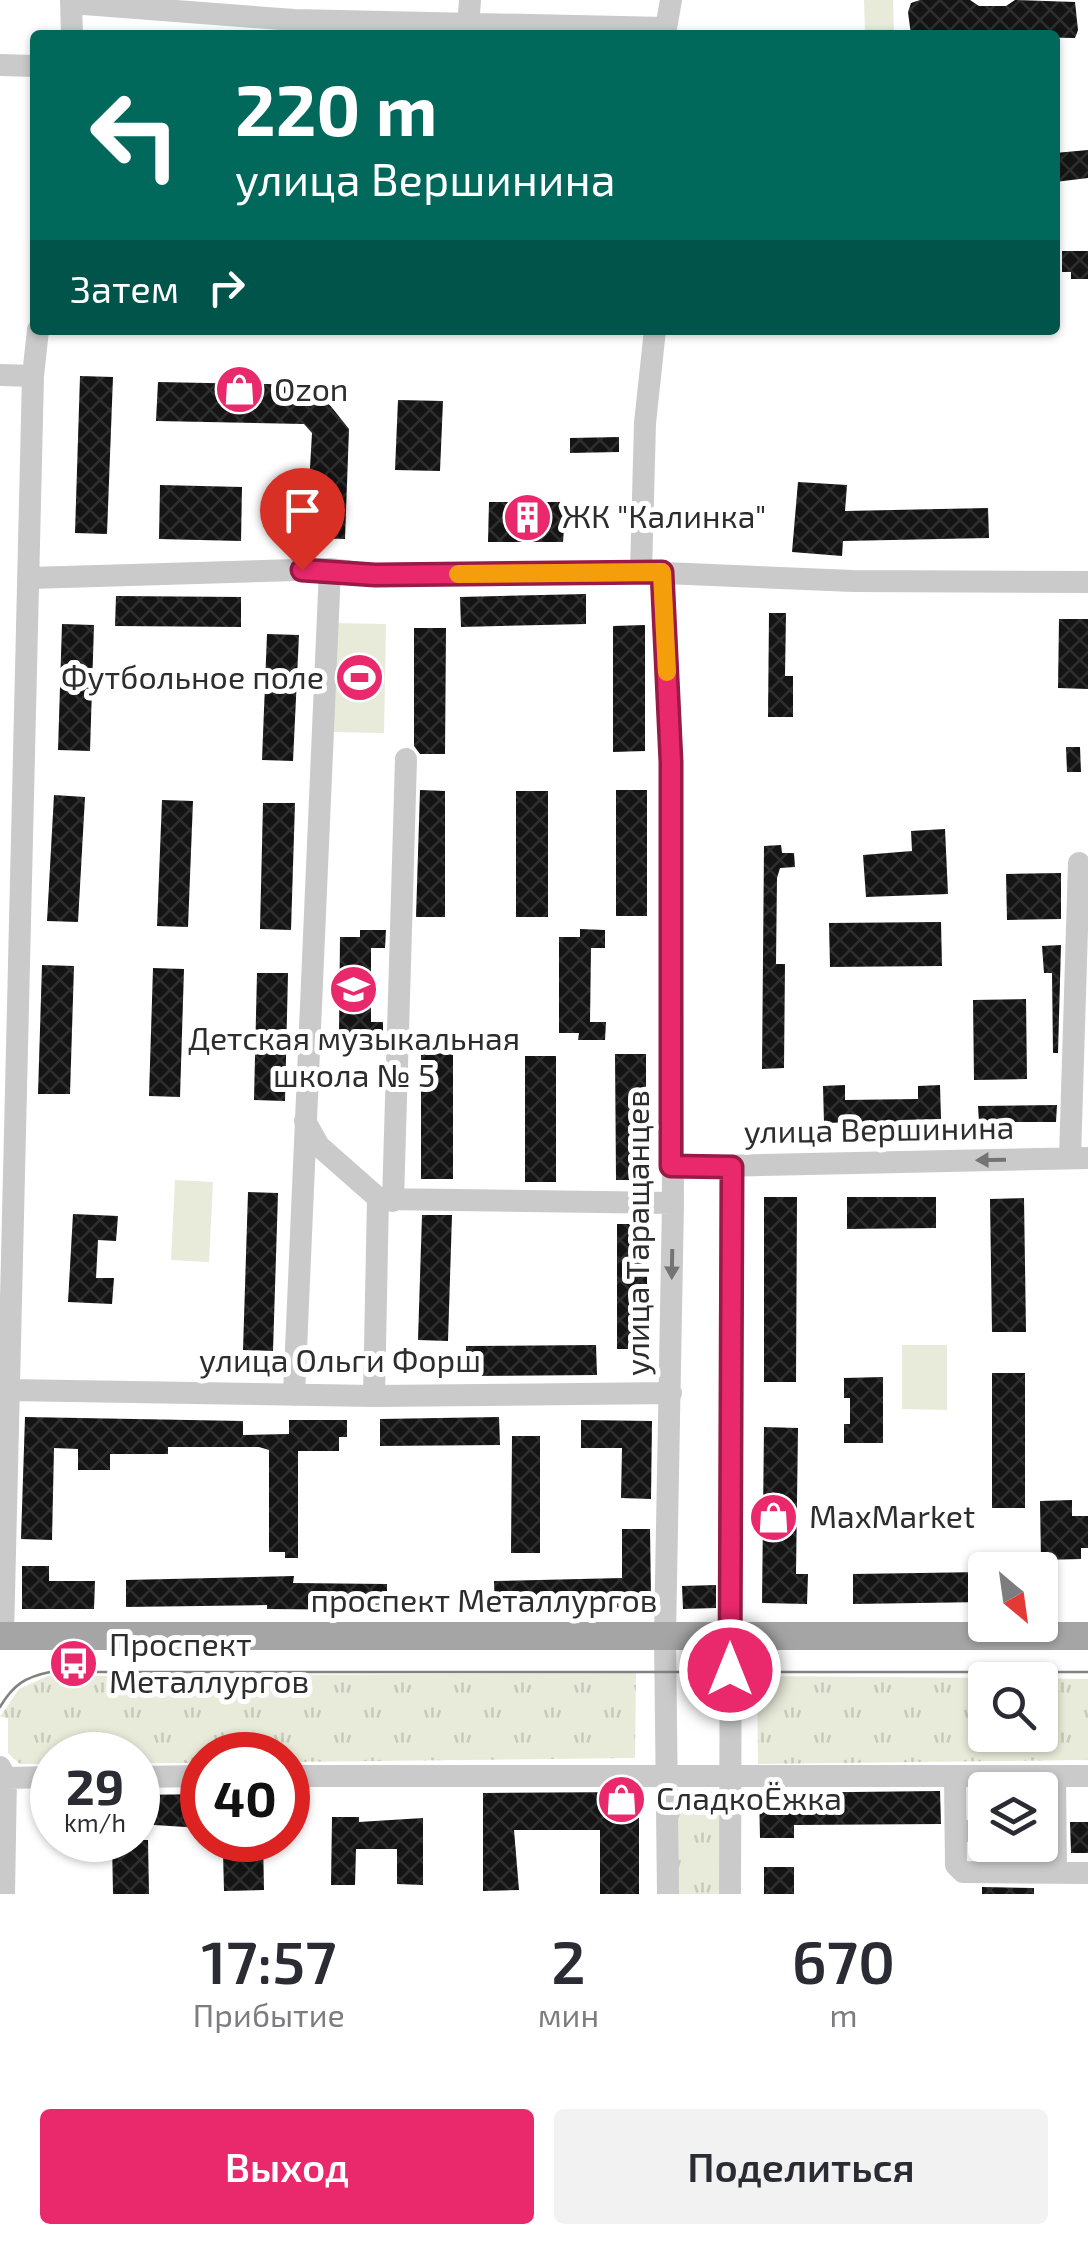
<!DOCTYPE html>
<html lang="ru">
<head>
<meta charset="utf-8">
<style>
  body { margin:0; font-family:"Exo 2",sans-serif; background:#f2f2f3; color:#2b2b33; height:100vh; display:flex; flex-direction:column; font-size:38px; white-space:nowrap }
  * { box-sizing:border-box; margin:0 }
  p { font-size:32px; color:#7c7c81 }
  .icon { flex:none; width:55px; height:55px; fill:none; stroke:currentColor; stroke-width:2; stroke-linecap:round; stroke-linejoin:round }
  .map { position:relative; height:1894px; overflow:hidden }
  .side { display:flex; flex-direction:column; background:#fff; flex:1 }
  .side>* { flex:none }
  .top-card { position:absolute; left:30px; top:30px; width:1030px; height:305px; border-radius:10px; box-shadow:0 2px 8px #0004; background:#00695c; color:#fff; overflow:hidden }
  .needle { width:65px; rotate:151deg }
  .controls { position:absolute; left:968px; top:1552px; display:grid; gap:20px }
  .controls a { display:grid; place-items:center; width:90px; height:90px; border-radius:10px; background:#fff; box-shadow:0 2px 8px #0004; font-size:50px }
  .speed { position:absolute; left:30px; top:1732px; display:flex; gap:20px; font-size:50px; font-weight:700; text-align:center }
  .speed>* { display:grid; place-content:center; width:130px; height:130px; border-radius:50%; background:#fff; box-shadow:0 2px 8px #0004; line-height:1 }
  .speed small { font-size:25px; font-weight:400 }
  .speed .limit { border:15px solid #d22; background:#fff; color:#111 }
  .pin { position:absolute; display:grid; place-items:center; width:85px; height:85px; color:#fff; margin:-102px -42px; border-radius:50% 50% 50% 0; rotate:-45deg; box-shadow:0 0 10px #0007 }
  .pin .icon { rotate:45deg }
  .me { position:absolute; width:110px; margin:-55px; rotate:0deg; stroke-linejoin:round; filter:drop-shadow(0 0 8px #0008) }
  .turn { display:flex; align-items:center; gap:35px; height:210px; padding:0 40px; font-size:45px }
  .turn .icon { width:130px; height:130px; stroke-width:2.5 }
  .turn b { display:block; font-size:70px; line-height:85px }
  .then { display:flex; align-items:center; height:95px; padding:0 40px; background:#0003; gap:20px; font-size:38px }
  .eta { display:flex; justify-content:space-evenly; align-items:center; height:170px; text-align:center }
  .eta b { font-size:60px; font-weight:600; line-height:70px }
  .primary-button { display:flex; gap:20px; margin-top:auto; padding:20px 40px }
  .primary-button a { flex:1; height:115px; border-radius:10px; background:#ea286c; color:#fff; font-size:40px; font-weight:600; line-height:115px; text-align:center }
  .primary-button a+a { background:#f2f2f3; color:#2b2b33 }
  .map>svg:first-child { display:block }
</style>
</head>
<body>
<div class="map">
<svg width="1088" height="1894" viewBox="0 0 1088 1894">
  <defs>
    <pattern id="grass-tufts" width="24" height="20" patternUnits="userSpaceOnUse" patternTransform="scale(2.5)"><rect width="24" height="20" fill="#e8ebd9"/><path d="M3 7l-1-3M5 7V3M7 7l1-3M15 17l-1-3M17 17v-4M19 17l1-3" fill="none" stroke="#c7cabb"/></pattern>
    <pattern id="building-cross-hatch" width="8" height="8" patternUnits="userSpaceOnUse" patternTransform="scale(2.5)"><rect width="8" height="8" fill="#141414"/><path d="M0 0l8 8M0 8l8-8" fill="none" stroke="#2e2e2e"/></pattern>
  </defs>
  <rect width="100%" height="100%" fill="#fff"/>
  <path fill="url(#grass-tufts)" fill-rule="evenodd" d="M864 0H893L894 35H865Z
    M636 1673 635 1758 288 1762V1755H202V1763H138V1755H52V1764H20L8 1753V1718L0 1717 19 1689 48 1676Z
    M757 1676 1088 1679V1760L758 1764ZM985 1680H1040V1735H985Z
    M677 1791 725 1792 724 1894H678Z"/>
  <path fill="#e8ebd9" d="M333 623 386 624 384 733 331 732Z
    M175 1180 213 1182 209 1262 171 1260Z
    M902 1345H947V1410L902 1409Z"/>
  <path fill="url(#building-cross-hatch)" d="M920 0H970L979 6H1006L1015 0 1075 2 1078 30 1075 38 911 35 908 12 911 3Z
    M1088 150V178L1055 182V153Z
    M1062 251H1088V279H1071V272H1062Z
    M80 376 113 377 107 534 75 533Z
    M158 382 314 385 349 429 345 539 306 538 312 433 304 424 156 421Z
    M398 400 443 401 440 471 395 470Z
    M619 437V452L570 453V438Z
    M798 482 847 485 845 511 988 508 989 538 843 541 842 556 792 552Z
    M160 485 242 487 241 541 159 539Z
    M489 502H566L563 542H488Z
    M586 594V624L461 627 460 597Z
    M116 596 241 597V627L115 626Z
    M769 613H786L785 676H793V717H768Z
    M1059 619H1088V689L1058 688Z
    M62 624 94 625 90 751 58 750Z
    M645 625V751L613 752V626Z
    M414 628H446L445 754H420L414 746Z
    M267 634 299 635 293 761 262 760Z
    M1066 747H1080L1081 772H1067Z
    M420 790 445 791V917H416Z
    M616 790H647V916H616Z
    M516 791H548V917H516Z
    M54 795 85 797 78 922 47 921Z
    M162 800 193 801 188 927 157 926Z
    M263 803H295L291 930 260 929Z
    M945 829 948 894 866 897 863 855 912 851 911 831Z
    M781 845 782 853H794L795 867 780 868 777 878 776 964H785L784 1068 762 1069 764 846Z
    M1061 873V919L1007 920 1006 874Z
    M941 922 942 966 830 967 829 923Z
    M580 929 605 930V948H591L590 1022H606L605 1040H578L579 1033H559V937H580Z
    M360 930H386L385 948H371V1022H383V1040H359V1033H339L340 937H360Z
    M1061 945 1058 1053H1053L1052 973H1044L1042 946Z
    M42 965 74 966 70 1094H38Z
    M153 968 184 969 180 1097 149 1096Z
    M257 973H288L285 1101 254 1100Z
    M1026 999 1027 1079 974 1080 973 1000Z
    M453 1053V1179H421V1054Z
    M615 1054H646V1180H616Z
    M525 1056H556V1182H525Z
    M845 1085V1100L918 1099V1086L940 1085 941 1119 899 1120V1131L863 1132V1122L824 1123 823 1086Z
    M1057 1105 1056 1122H979L978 1106Z
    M248 1192 278 1193 273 1351 243 1350Z
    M764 1197H797L796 1382H764Z
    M847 1197H936V1228L847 1229Z
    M1024 1198 1026 1332H992L990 1199Z
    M73 1214 118 1216 116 1241 98 1240 96 1278H114L112 1304 68 1302Z
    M422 1215H452L448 1341 418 1340Z
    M617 1224H647V1349H617Z
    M596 1345 597 1375 466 1376V1346Z
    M992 1373H1025V1508H992Z
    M883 1377V1443H844V1424H850V1398H844V1378Z
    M25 1417 243 1421V1435L289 1434V1420H347V1437H339V1451H298V1558H285V1552H269V1450L259 1447H168V1454H110V1470H78V1449L54 1448 52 1540 21 1539Z
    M499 1417 500 1445 380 1446V1419Z
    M581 1420 652 1421 651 1499 621 1498 622 1448H581Z
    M764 1427 798 1428 796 1574H808L807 1604 762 1603Z
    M512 1436H540V1553H511Z
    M1072 1500V1516H1088V1548H1081V1559L1041 1560 1040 1501Z
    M622 1529H650L651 1598 642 1607 495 1610 494 1581 622 1578Z
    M22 1566H49V1581H95L94 1609H22Z
    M985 1572V1602L853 1604V1574Z
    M294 1576 293 1583 387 1584V1610L267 1609V1605L126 1607V1580Z
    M716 1585V1608L683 1609 682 1586Z
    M940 1791 941 1824 794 1825V1838H760L759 1793Z
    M970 1791H985V1816H970Z
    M639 1792V1894H600V1830H514L519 1890 483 1891V1793Z
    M202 1794V1828L138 1824V1795Z
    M332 1817H359V1822L423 1818V1885L397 1884V1849H356L355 1885H331Z
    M1040 1822 1041 1858 974 1857 975 1846 1040 1845Z
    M1070 1822H1088V1853H1071Z
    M112 1840H148L149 1894H113Z
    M229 1840H263L264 1890 224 1891 223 1852H229Z
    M764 1867H794V1894H764Z
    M982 1887 1034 1888V1894H982Z"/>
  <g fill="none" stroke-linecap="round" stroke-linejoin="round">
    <path stroke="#cacaca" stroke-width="22" d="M71 0 72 35
      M71 3 294 20 666 28 671 0
      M468 27 470 0
      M0 65 35 66
      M0 375 33 376
      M641 572 645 423 655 330
      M662 572 671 762 673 1203 665 1636 668 1894
      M30 578 330 569 375 575 641 572 853 581 1088 582
      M305 1121 319 1146 378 1198 374 1396
      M1070 1158 1079 863
      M671 1167 1088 1158
      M382 1199 673 1203
      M393 1201 406 759
      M8 1390 374 1396 671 1393
      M294 1395 330 569
      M3 1636 33 376 38 330
      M0 1767 6 1778 4 1894
      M288 1776H1088
      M955 1776 956 1865 963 1872 1088 1873
      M1055 1776 1056 1873
      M138 1777 202 1776
      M6 1778 52 1777
      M956 1831H985
      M730 1894 732 1167"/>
    <path stroke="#a5a5a5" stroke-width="28" d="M0 1636H1088"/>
    <path stroke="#828282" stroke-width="2.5" d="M0 1707C13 1685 25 1677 50 1672H1088"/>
  </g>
  <defs><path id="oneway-solid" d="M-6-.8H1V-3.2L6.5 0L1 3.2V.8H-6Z" transform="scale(2.5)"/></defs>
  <g fill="#747474">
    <use href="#oneway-solid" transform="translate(991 1160) rotate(179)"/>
    <use href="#oneway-solid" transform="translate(672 1264) rotate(91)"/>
  </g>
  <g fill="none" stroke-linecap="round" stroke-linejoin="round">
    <defs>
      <path id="route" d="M302 570 375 575 662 572 671 762V1166L732 1167 730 1670"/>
    </defs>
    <use href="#route" stroke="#981a46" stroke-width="25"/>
    <use href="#route" stroke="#ea286c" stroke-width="18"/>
    <path stroke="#f59e0b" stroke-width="18" d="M458 574 662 572 667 672"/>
  </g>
  <defs>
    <symbol id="shop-disc" viewBox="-11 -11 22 22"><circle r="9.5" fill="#ea286c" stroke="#fff"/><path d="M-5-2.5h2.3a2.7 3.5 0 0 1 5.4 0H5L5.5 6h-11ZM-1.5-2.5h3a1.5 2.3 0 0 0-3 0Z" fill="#fff"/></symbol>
    <symbol id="building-disc" viewBox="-11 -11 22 22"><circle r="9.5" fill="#ea286c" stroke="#fff"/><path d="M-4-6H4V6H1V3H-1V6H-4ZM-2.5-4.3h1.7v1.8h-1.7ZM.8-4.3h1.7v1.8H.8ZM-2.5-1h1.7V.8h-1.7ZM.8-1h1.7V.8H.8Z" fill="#fff"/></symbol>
    <symbol id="stadium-disc" viewBox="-11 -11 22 22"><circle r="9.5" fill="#ea286c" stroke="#fff"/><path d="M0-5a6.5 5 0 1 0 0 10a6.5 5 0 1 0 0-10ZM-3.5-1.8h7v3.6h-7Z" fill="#fff"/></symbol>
    <symbol id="school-disc" viewBox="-11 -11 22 22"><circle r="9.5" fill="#ea286c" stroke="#fff"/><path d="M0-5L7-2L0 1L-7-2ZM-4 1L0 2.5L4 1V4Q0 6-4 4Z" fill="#fff"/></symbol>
    <symbol id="bus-disc" viewBox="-11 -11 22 22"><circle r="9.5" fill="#ea286c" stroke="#fff"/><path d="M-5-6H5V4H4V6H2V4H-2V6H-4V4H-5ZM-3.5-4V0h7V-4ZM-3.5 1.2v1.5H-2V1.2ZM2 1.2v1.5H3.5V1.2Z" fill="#fff"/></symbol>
  </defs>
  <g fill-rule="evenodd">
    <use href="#shop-disc" x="212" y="362" width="55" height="55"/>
    <use href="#building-disc" x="500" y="490" width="55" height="55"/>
    <use href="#stadium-disc" x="332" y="650" width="55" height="55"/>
    <use href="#school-disc" x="326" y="962" width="55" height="55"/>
    <use href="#shop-disc" x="746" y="1490" width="55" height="55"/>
    <use href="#bus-disc" x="46" y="1636" width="55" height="55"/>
    <use href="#shop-disc" x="594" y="1772" width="55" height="55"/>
  </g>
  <g text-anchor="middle" stroke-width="10" stroke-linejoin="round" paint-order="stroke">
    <g font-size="32" fill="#2d2d2d" stroke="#fff" text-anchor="start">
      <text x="274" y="401">Ozon</text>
      <text x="562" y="528">ЖК "Калинка"</text>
      <text x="324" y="689" text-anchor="end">Футбольное поле</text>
      <text x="354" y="1050" text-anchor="middle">Детская музыкальная<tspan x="354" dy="37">школа № 5</tspan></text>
      <text x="809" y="1528">MaxMarket</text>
      <text x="109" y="1656">Проспект<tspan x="109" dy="37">Металлургов</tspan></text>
      <text x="656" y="1810">СладкоЁжка</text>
    </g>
    <g font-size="32" fill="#2d2d2d" stroke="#fff">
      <text transform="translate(879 1130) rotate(-1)" y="11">улица Вершинина</text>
      <text transform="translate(638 1233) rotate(-90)" y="11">улица Таращанцев</text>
      <text x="340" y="1372">улица Ольги Форш</text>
      <text x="484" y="1612">проспект Металлургов</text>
    </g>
  </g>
</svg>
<div class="controls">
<a><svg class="needle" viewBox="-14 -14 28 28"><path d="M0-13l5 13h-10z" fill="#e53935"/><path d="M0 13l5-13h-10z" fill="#7c7c81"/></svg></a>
<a><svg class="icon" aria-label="search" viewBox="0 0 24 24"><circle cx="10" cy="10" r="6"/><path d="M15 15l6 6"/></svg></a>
<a><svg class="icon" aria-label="layers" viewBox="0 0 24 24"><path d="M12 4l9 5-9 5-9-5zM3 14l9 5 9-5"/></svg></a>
</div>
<div class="speed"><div>29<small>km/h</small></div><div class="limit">40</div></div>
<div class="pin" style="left:302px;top:570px;background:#d93025"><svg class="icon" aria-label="arrive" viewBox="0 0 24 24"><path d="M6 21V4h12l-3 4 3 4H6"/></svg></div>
<svg class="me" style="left:730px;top:1670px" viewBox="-20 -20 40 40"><circle r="17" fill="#ea286c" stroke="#fff" stroke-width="3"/><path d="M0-11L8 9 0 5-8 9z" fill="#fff"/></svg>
<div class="top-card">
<div class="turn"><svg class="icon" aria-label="left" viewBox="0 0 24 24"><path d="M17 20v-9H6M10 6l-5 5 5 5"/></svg><div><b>220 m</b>улица Вершинина</div></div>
<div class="then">Затем<svg class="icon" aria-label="right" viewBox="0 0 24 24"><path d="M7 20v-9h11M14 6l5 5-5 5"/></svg></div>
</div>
</div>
<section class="side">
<div class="eta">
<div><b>17:57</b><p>Прибытие</p></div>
<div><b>2</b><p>мин</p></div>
<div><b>670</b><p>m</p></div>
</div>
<div class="primary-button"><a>Выход</a><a>Поделиться</a></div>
</section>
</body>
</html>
